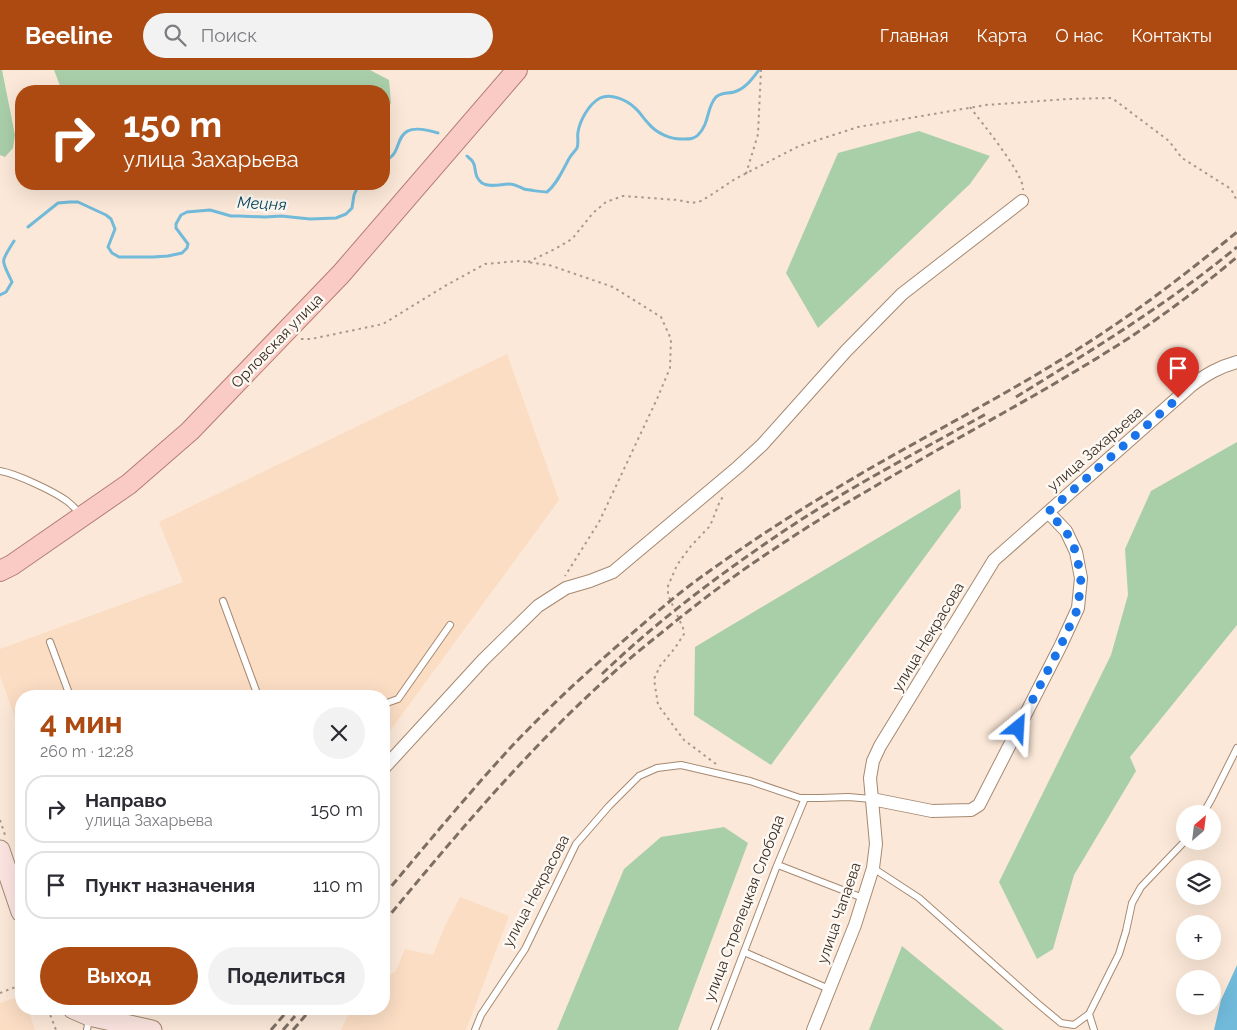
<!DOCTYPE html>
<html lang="ru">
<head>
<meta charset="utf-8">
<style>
  body { margin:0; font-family:Raleway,sans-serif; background:#f2f2f3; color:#2b2b33; height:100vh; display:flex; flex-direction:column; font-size:19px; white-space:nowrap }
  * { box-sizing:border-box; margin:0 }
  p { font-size:16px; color:#7c7c81 }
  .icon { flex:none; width:28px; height:28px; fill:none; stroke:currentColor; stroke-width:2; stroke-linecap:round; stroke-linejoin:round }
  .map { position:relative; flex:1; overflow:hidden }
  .panel { position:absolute; left:15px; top:620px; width:375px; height:325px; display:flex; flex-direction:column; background:#fff; border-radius:20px; box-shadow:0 5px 20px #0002 }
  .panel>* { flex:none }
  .hud { position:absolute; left:15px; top:15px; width:375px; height:105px; border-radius:20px; box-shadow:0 5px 20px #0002; background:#ad4a11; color:#fff; overflow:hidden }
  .needle { width:32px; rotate:28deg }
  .tools { position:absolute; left:1176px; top:735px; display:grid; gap:10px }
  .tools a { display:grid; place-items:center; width:45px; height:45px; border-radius:50%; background:#fff; box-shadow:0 5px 20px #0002; font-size:25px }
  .pin { position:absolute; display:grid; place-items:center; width:42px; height:42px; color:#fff; margin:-51px -21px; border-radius:50% 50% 50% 0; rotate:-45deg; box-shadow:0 0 5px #0007 }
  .pin .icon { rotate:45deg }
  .me { position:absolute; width:55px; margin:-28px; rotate:27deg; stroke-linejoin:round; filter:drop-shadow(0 0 4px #0008) }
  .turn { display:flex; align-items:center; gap:18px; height:105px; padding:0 25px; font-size:22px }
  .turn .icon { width:65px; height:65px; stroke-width:2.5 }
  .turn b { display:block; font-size:35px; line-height:42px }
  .round { display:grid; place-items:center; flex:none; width:52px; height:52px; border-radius:26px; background:#f2f2f3 }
  .summary { display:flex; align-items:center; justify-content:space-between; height:85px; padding:0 25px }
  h1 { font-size:30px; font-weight:700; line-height:38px; color:#ad4a11 }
  .cta { display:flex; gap:10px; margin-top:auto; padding:10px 25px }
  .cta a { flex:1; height:58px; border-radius:30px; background:#ad4a11; color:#fff; font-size:20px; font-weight:700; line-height:58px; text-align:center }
  .cta a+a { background:#f2f2f3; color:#2b2b33 }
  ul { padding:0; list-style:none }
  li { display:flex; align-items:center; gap:15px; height:68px; margin:0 10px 8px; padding:0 15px; border:2px solid #e1e1e2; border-radius:20px }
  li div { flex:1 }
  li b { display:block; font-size:19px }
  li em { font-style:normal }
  header { display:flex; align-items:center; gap:30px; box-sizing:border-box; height:70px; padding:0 25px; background:#ad4a11; color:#fff }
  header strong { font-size:24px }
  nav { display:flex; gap:28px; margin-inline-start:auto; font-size:18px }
  .search { width:350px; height:45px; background:#f2f2f3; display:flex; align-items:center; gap:12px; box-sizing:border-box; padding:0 18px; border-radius:28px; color:#7c7c81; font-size:19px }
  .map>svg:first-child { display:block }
</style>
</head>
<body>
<header>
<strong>Beeline</strong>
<div class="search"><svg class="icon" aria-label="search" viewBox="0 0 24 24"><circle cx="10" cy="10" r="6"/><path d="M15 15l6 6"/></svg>Поиск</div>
<nav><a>Главная</a><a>Карта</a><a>О нас</a><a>Контакты</a></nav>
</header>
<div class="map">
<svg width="1237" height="960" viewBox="0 0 1237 960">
  <rect width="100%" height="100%" fill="#fbe8d8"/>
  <path fill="#fbddc4" d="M507 284 559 430 384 669V626H21V664L0 606V579L183 512 159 452Z
    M460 827 509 846 466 960H341L351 939H384V908L396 901 405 879 433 885 445 856Z
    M21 926V939H28L35 960H0V933Z"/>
  <path fill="#a9cfa9" d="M0 0H2L15 65 13 78 5 87 0 85Z
    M54 0H370L389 10 391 33 385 43H384V21H62Z
    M919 61 990 86 970 114 818 258 786 203 838 83Z
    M1237 372V555L1130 687 1136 701 1074 805 1053 879 1037 889 999 812 1111 585 1128 525 1125 479 1151 421Z
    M960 419 961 438 771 695 694 645 695 577Z
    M724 757 748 773 678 960H557L624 799 661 767Z
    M902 876 1004 960H869Z"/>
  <path fill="#71bada" d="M1237 895V960H1214L1221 930Z"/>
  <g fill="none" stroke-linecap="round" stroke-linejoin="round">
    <path stroke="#71bada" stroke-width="3" d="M467 86C469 88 472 90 473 92 477 99 473 106 482 113 490 118 501 114 509 114 515 114 519 117 524 119 528 120 543 122 547 122 558 113 563 99 570 87 572 84 575 81 577 78 579 73 577 67 578 62 580 50 589 34 600 28 611 23 627 30 635 38 640 42 643 48 648 53 656 63 671 70 684 69 690 69 694 69 698 65 710 53 706 38 716 27 722 22 727 24 734 22 745 19 752 9 759 0
      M384 90C408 85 386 47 438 63
      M28 157 58 133 70 132H78L106 145 111 149 115 159 108 177 112 183 119 187H153L168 186 182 183 187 178 188 174 176 158V154L181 145 187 142 210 140 231 146H239L265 147 281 146 310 149 336 148 346 144 352 138 354 125 359 114
      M0 225 6 222 12 212C1 188 0 194 14 171"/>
    <defs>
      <path id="lane" d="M0 401C17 404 53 421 67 431 72 435 77 440 81 445
        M223 531 258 626
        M50 572 70 626
        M384 634 398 629 450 555
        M1203 744 1212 728 1237 678
        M778 795 863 828
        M873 798 919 828 1037 933 1061 953 1074 955 1089 944
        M744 882 829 919
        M87 960 89 948
        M475 960 481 945 525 879 576 774 609 736 639 706 657 698 681 695 750 711 800 728H820L848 727 872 729
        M714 960 776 798 805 728
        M1094 960 1089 944 1119 884 1126 861 1132 833 1141 817 1185 771"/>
      <path id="street" d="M384 698 483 590 538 536 566 518 590 511 613 502 738 397 762 375 846 281 902 224 1022 131
        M872 729 932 741 971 740 979 735 1061 575 1078 538 1081 508 1076 482 1066 461 1048 442
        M813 960 855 855 873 798 876 774 870 708 873 691 880 676 994 490 1192 315C1207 304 1219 297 1237 292"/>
      <path id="secondary" d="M0 780 21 842
        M73 939 89 946 152 960"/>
      <path id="primary" d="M0 501 12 495 129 414 190 361 341 204 517 0"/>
    </defs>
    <use href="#lane" stroke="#a68971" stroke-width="8"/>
    <use href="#street" stroke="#a68971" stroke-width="14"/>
    <use href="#secondary" stroke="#a68971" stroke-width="21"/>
    <use href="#primary" stroke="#b37d71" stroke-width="22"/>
    <path stroke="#a9998b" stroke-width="2" stroke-dasharray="2.5 4" stroke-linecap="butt" d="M970 37C981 52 1025 105 1023 120
      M746 104 758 64 761 0
      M528 192 555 179 572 169 593 143 606 132 623 126 678 130 692 133 701 131 711 125 735 109 799 76 858 57 986 35 1068 29 1112 28 1169 71 1182 88 1231 119 1237 131
      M301 269H311L383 254 445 216 485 194 519 191 549 195 613 217 661 247 671 269 670 298 657 329 599 452 565 506
      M716 694 684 670 658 635 654 609 660 596 675 578 684 564 683 558 668 525V516L677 495 691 476 710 456 720 431 725 424
      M0 750 6 768
      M17 857 21 869
      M0 923 21 915
      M48 939 56 960"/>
    <use href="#lane" stroke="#fff" stroke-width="6"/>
    <use href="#street" stroke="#fff" stroke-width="12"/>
    <use href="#secondary" stroke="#fce5e1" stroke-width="19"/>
    <use href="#primary" stroke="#facbc4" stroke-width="20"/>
    <path stroke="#7d6f63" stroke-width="3" stroke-dasharray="8 4" stroke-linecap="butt" d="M1016 327C1092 280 1168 234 1237 177
      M602 604C656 552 716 507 778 465 844 420 916 383 986 344
      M384 825C426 775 468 724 512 676 551 635 593 596 636 560 658 541 680 522 704 505 747 474 791 445 837 418 916 370 1000 329 1078 279 1134 244 1186 204 1237 162
      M384 852C450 772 517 692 593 621 615 601 637 582 660 564 694 536 729 509 765 485 798 463 832 441 867 421 955 368 1046 322 1132 266 1168 242 1204 215 1237 187
      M271 960 289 939
      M283 960 295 946
      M293 960 311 939"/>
  </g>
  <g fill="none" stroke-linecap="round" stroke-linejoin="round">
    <path stroke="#1a73e8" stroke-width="9" stroke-dasharray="0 16.2" d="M1018 658 1061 575 1078 538 1081 508 1076 482 1066 461 1048 442 1178 328"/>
  </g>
  <g text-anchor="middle" stroke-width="5" stroke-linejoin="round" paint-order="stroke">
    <g font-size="15" fill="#372b21" stroke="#fef8f3">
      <text transform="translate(277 271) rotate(-46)" y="5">Орловская улица</text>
      <text transform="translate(1095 379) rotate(-41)" y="5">улица Захарьева</text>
      <text transform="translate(928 567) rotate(-59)" y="5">улица Некрасова</text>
      <text transform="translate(536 821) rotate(-62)" y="5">улица Некрасова</text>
      <text transform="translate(744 838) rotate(-69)" y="5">улица Стрелецкая Слобода</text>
      <text transform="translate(839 843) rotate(-71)" y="5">улица Чапаева</text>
    </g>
    <g font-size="16" font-style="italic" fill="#03455b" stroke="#fef8f3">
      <text transform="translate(262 133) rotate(3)" y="6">Мецня</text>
    </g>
  </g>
</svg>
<div class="tools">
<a><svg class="needle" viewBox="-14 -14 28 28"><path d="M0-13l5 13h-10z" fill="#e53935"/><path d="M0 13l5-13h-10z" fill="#7c7c81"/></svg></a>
<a><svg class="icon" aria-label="layers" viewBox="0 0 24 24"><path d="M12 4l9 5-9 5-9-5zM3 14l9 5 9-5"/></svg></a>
<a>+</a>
<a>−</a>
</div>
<div class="pin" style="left:1178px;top:328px;background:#d93025"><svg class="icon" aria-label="arrive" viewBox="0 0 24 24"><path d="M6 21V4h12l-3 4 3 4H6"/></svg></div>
<svg class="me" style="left:1018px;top:658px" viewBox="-20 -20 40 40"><path d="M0-17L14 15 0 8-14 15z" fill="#1a73e8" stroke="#fff" stroke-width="4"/></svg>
<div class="hud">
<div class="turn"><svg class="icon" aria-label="right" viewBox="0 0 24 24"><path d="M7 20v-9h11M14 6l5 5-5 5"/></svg><div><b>150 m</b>улица Захарьева</div></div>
</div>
<section class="panel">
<div class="summary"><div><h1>4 мин</h1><p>260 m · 12:28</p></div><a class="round"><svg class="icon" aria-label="close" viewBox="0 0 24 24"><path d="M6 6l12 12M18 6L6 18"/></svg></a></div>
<ul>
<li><svg class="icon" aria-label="right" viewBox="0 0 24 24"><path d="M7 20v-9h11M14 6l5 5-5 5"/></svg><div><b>Направо</b><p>улица Захарьева</p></div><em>150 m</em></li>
<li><svg class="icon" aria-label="arrive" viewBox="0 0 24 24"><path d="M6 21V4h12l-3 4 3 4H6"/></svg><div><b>Пункт назначения</b></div><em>110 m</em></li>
</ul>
<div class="cta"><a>Выход</a><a>Поделиться</a></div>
</section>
</div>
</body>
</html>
